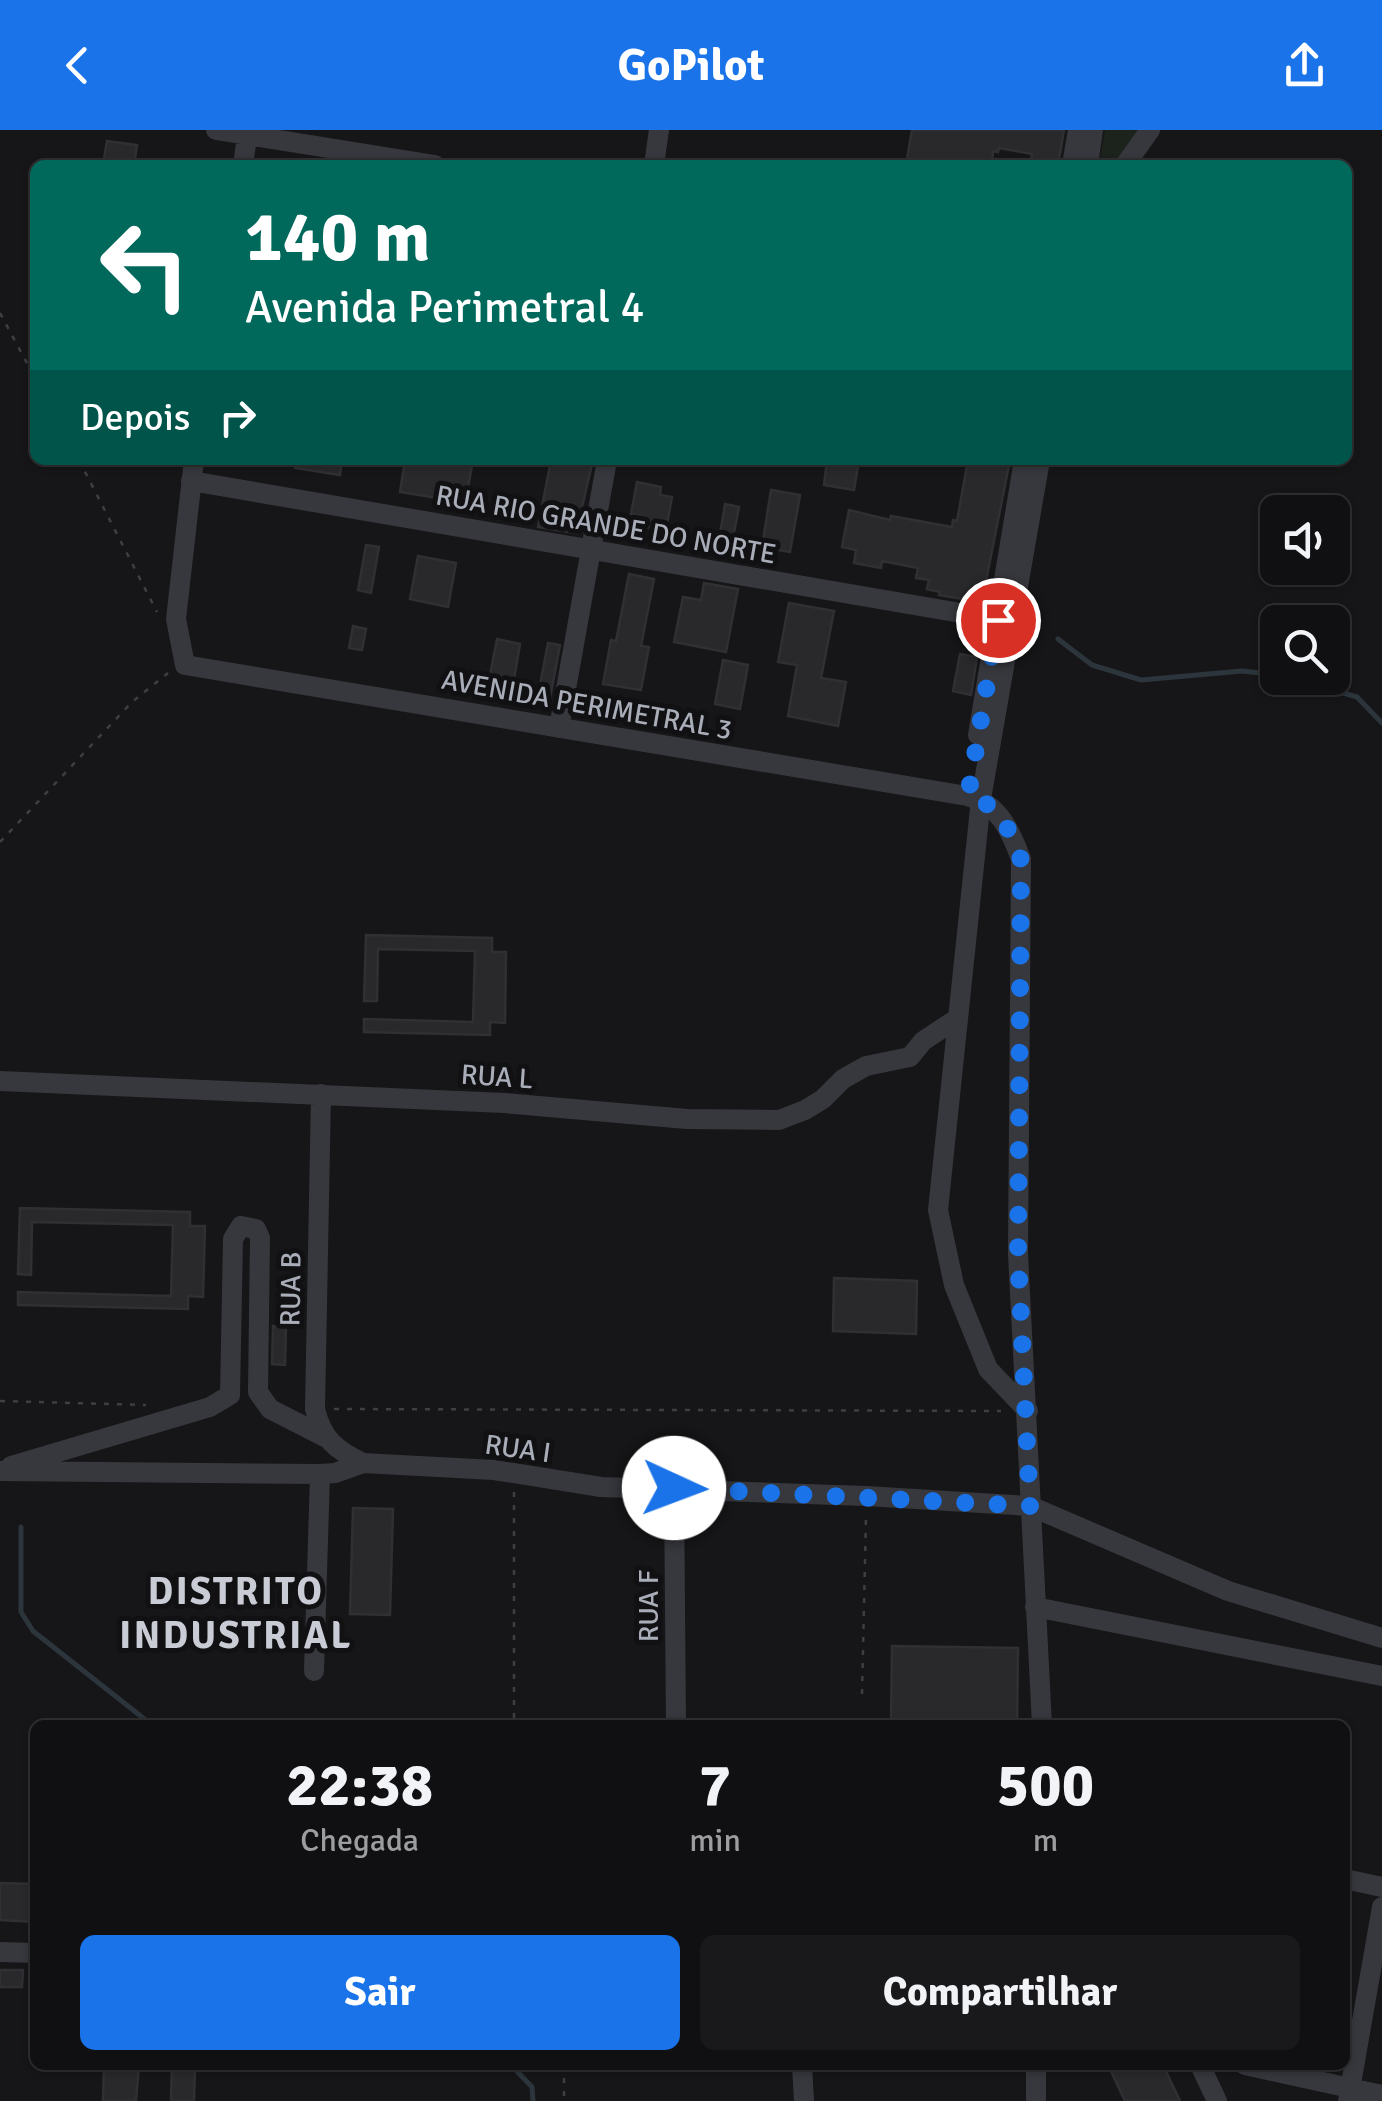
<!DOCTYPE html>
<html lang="pt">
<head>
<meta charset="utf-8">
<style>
  body { margin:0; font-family:Signika,sans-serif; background:#19191b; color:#f1f3f6; height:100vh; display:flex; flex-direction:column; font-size:38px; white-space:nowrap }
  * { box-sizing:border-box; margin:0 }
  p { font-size:32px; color:#9c9d9f }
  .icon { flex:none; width:55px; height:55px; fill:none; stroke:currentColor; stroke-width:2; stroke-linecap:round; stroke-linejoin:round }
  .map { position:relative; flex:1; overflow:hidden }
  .details { position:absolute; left:30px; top:1590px; width:1320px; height:350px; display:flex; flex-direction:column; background:#101012; border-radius:15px; box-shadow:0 2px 8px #0004,0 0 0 2px #303032 }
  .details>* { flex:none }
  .banner { position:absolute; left:30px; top:30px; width:1322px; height:305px; border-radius:15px; box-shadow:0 2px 8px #0004,0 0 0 2px #303032; background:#00695c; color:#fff; overflow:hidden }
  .controls { position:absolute; left:1260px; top:365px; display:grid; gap:20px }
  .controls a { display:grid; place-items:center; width:90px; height:90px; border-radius:15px; background:#101012; box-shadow:0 2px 8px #0004,0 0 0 2px #303032; font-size:50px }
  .pin { position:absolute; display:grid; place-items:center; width:85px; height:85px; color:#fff; margin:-42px; border:5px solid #fff; border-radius:50%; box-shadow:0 2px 10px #0007 }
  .me { position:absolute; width:110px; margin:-55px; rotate:92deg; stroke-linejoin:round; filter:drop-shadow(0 0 8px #0008) }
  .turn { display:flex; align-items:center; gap:35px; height:210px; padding:0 50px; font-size:45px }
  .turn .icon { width:130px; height:130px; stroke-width:2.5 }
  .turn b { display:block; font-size:70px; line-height:85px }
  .then { display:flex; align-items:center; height:95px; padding:0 50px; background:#0003; gap:20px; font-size:38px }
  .eta { display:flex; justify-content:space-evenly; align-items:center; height:170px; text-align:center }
  .eta b { font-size:60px; font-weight:800; line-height:70px }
  .button { display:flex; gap:20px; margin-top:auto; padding:20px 50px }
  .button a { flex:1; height:115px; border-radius:15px; background:#1a73e8; color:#fff; font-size:40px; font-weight:800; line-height:115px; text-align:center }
  .button a+a { background:#19191b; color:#f1f3f6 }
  header { display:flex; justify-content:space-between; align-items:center; height:130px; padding:0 50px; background:#1a73e8; color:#fff; font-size:45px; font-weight:800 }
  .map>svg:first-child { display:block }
</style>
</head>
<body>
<header><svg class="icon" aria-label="back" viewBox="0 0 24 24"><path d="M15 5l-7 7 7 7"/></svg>GoPilot<svg class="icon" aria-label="share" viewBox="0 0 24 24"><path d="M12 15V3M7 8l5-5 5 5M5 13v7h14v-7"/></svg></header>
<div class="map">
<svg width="1382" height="1971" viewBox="0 0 1382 1971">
  <rect width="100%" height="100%" fill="#161618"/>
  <path fill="#1c231d" d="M1105 0H1141L1117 35H1099Z"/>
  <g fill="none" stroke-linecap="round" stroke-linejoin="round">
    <path stroke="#2c353c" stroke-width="5" d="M1058 509 1092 535 1141 550 1242 541 1278 545
      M1292 548 1357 567 1382 593
      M21 1397V1482L33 1501 152 1595
      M511 1935 532 1957 533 1971"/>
  </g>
  <path fill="#29292c" stroke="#303034" stroke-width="2.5" d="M912 0H1064L1058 35 1031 31 1032 24 999 18 998 22 993 21 992 35H906Z
    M107 11 137 15 134 35H103Z
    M295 330H342L340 345 295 338Z
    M405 330H473L467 363 445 359 444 369 400 362Z
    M551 330H593L576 403 538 397Z
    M827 330H859L854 360 824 355Z
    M968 330 989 334V330H1010L984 461 988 462 986 473 939 465 940 462 927 459 929 450 916 448 918 438 882 431 881 438 854 433 856 420 842 417 849 380 890 390 891 386 952 397 953 390 957 391Z
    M637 352 661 357 660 365 672 367 666 400 640 396 642 386 631 384Z
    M771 360 800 365 790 422 762 417Z
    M725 374 739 377 732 413 719 410Z
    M366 415 379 417 371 463 358 460Z
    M418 426 456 433 448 477 410 469Z
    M629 444 654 449 641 516 649 517 641 560 603 554 611 510 616 511Z
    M704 453 738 459 726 522 674 512 683 467 701 470Z
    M789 473 834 481 821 548 846 552 838 596 788 586 797 535 778 532Z
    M353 496 366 499 362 520 349 518Z
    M497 509 520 514 514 550 490 545Z
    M548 513 560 515 549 574 537 571Z
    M960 524 977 527 971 565 953 561Z
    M723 530 748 535 740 579 715 574Z
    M366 805 492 808V822H506L505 893 490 892V905L364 902V889L473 892 475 821 378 819 377 871H364Z
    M20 1078 190 1082V1096H205L203 1167 188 1166V1179L18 1175V1162L171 1166 173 1095 32 1092 31 1145 18 1144Z
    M834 1148 917 1151 916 1204 833 1201Z
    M273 1196H286L285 1235 272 1234Z
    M353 1378 393 1379 390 1485 350 1484Z
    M892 1516 1018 1518 1017 1595H891Z
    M0 1753 35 1754V1792L0 1790Z
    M0 1840H23L22 1857H0Z
    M104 1935H139L136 1971H103Z
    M172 1935H195L194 1971H171Z
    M1108 1935H1163L1180 1971H1125Z"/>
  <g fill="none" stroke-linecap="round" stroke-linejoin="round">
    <path stroke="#3d3f44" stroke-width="2.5" stroke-dasharray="5 8" stroke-linecap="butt" d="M0 183 35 248
      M79 330 157 482
      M0 712 132 572 168 543
      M0 1271 146 1275
      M334 1279 1001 1281
      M514 1362V1595
      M862 1564 866 1387
      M564 1935V1971"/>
    <path stroke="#37383d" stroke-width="20" d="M216 0 435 35
      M243 35 248 0
      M654 35 659 0
      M1072 35 1078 0
      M1088 35 1093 0
      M1125 35 1150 0
      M194 330 176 489 185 535 967 666C999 673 1011 702 1021 729L1018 1124 1042 1595
      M191 351 1013 492
      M559 598 607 330
      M978 605 1024 330
      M0 951 504 973 687 989 779 990 805 980 823 969 843 949 866 936 910 927 923 911 958 888
      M321 964 315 1279C322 1309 336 1320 363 1333
      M1028 1281 988 1239 954 1155 938 1080 981 669 1040 330
      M11 1336 210 1277 230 1265 233 1109 241 1096 256 1099 260 1108 258 1262 270 1279 325 1307
      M0 1341 320 1344 335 1343 363 1333 494 1340 601 1357 866 1366 1030 1376 1228 1461 1382 1508
      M674 1357 676 1595
      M1035 1477 1382 1546
      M314 1541 320 1344
      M1345 1749 1382 1757
      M0 1822 35 1823
      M802 1935 804 1971
      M1036 1935V1971
      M1200 1935 1217 1971
      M1245 1935 1382 1965
      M1348 1971 1382 1777"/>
  </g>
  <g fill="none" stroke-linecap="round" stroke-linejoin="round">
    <path stroke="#1a73e8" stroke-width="18" stroke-dasharray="0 32.4" d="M674 1358 1030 1376 1018 1124 1021 730C1011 702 999 673 968 666L998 490"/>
  </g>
  <g text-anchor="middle" stroke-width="10" stroke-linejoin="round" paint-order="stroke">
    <g font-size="28" fill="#a8adb8" stroke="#111113">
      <text transform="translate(606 394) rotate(10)" y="10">RUA RIO GRANDE DO NORTE</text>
      <text transform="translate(587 574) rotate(10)" y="10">AVENIDA PERIMETRAL 3</text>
      <text transform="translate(497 946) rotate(4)" y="10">RUA L</text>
      <text transform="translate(290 1159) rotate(-89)" y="10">RUA B</text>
      <text transform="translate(518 1318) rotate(8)" y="10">RUA I</text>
      <text transform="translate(648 1476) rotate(-90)" y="10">RUA F</text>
    </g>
    <g font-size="38" font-weight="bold" letter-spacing="2.5" fill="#c9ccd4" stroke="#111113">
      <text x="236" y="1474">DISTRITO<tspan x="236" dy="44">INDUSTRIAL</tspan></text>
    </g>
  </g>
</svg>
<div class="controls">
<a><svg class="icon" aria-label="sound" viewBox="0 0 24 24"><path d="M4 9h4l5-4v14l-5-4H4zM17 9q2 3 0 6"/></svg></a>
<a><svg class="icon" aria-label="search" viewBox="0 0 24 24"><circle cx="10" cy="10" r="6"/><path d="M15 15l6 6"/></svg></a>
</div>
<div class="pin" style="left:998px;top:490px;background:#d93025"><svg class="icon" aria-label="arrive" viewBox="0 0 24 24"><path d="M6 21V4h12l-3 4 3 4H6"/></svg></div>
<svg class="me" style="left:674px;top:1358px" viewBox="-20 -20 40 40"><circle r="19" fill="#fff"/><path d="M0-13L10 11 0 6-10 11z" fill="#1a73e8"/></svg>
<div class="banner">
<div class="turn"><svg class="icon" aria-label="left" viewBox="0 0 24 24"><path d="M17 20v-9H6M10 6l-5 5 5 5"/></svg><div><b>140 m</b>Avenida Perimetral 4</div></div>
<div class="then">Depois<svg class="icon" aria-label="right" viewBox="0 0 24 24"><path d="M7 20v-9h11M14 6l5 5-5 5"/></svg></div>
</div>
<section class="details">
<div class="eta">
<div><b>22:38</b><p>Chegada</p></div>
<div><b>7</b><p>min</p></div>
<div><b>500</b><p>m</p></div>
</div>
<div class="button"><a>Sair</a><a>Compartilhar</a></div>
</section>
</div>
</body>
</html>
